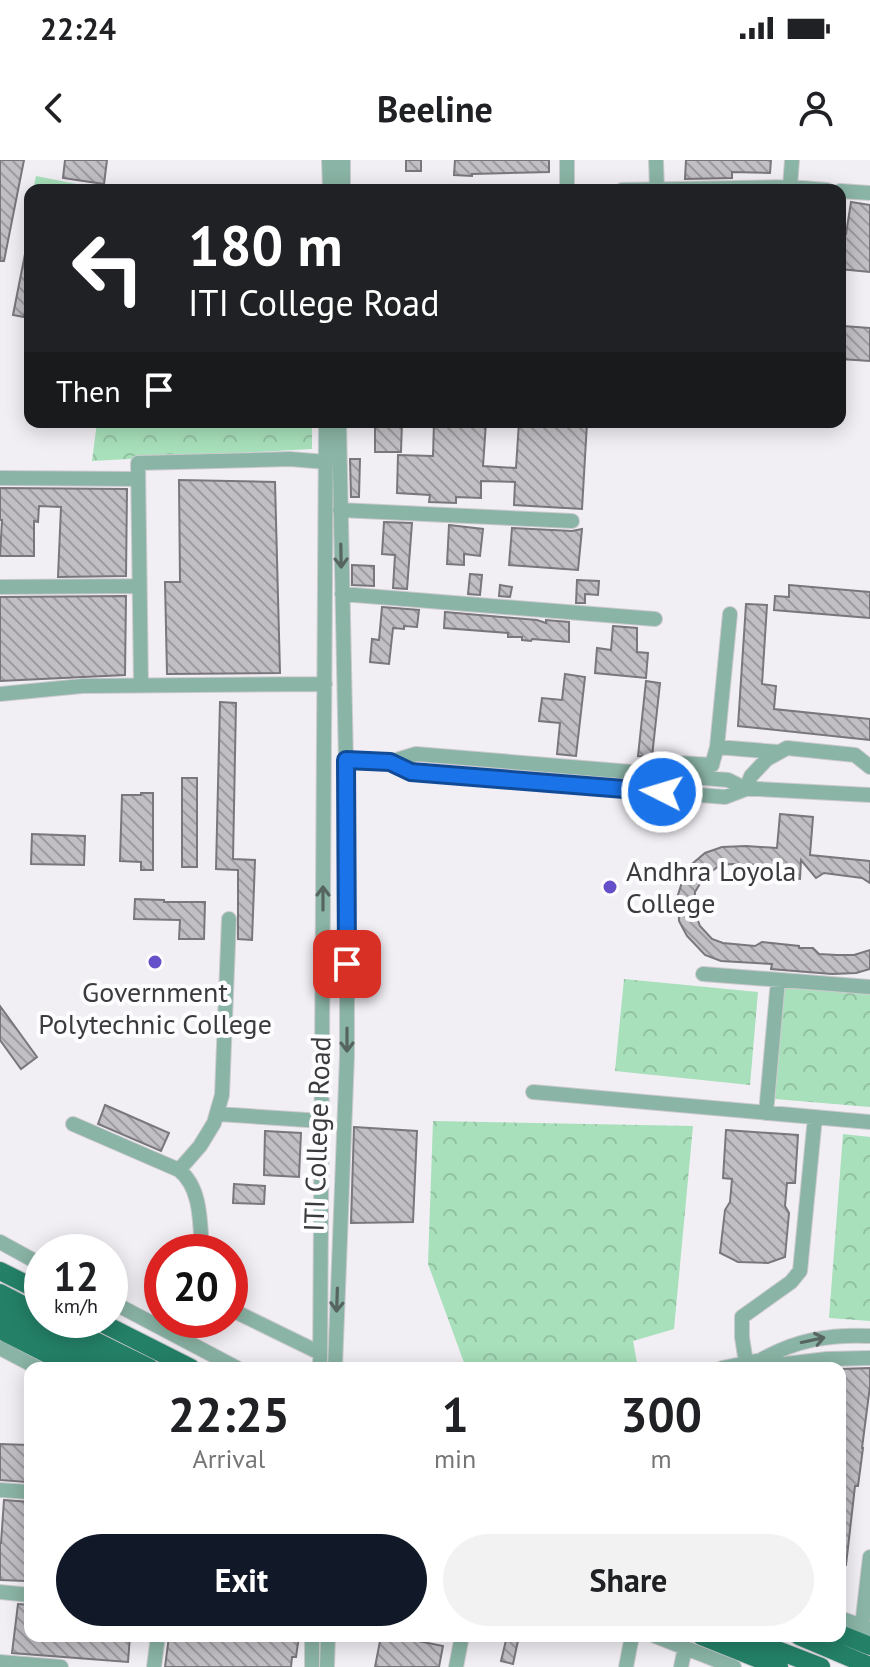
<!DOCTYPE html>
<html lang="en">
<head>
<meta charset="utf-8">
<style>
  body { margin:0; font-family:"PT Sans",sans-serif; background:#f2f2f2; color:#202124; height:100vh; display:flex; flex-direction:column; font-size:30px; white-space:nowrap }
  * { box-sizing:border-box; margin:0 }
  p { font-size:26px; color:#757577 }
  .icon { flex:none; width:44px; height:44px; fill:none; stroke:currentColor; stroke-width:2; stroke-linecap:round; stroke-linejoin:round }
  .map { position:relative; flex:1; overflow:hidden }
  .drawer { position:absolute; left:24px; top:1202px; width:822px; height:280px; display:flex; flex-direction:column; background:#fff; border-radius:16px; box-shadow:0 4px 20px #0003 }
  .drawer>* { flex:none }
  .hud { position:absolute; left:24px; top:24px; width:822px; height:244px; border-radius:16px; box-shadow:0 4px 20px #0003; background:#202124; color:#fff; overflow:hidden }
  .speed { position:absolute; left:24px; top:1074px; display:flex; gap:16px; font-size:40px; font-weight:700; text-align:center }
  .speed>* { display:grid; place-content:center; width:104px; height:104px; border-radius:50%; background:#fff; box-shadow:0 4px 20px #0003; line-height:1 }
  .speed small { font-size:20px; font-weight:400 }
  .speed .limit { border:12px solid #d22; background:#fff; color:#111 }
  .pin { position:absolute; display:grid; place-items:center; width:68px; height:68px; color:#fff; margin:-34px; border-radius:16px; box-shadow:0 4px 12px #0006 }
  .me { position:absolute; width:88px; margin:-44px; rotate:275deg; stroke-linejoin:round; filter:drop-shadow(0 0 6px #0008) }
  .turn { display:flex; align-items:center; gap:28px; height:168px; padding:0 32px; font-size:36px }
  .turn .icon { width:104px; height:104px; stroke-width:2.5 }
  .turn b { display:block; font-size:56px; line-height:68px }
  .then { display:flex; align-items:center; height:76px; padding:0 32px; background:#0003; gap:16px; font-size:30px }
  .eta { display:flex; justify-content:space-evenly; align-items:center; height:136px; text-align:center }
  .eta b { font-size:48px; font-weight:700; line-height:56px }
  .primary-button { display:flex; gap:16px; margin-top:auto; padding:16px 32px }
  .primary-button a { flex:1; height:92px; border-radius:48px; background:#111827; color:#fff; font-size:32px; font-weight:700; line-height:92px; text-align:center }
  .primary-button a+a { background:#f2f2f2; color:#202124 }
  .status { display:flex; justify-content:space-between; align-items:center; height:56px; padding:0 40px; background:#fff; direction:ltr }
  .status svg { height:22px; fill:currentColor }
  header { display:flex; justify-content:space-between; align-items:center; height:104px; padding:0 32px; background:#fff; font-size:36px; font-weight:700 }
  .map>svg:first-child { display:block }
</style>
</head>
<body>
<div class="status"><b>22:24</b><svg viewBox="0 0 49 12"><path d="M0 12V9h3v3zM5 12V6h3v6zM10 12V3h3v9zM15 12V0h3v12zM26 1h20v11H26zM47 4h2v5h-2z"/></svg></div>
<header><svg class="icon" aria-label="back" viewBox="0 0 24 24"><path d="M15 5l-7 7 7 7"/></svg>Beeline<svg class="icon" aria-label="person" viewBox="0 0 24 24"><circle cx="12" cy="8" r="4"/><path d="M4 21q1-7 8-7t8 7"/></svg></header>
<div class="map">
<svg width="870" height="1507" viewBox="0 0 870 1507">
  <defs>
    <pattern id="park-crowns" width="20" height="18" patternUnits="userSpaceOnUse" patternTransform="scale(2)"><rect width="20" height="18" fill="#a8e0bb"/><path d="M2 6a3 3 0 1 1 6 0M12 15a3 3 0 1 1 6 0" fill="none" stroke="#92c1a2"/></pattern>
    <pattern id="building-back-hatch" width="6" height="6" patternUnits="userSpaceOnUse" patternTransform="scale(2)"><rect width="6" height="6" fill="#c1bec4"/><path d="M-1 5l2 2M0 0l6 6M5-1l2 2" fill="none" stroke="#9e9ba0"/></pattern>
  </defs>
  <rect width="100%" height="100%" fill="#f1eef4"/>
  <path fill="#a8e0bb" d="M36 16 107 30H33Z"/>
  <path fill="url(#park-crowns)" d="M97 262H312V289L92 301Z
    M624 819 758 832 750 925 615 911Z
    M783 827 870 834V947L775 939Z
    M433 961 693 966 674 1169 633 1181 638 1208H466L428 1104Z
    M843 974 870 977V1161L829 1158Z"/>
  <path fill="url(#building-back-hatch)" stroke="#79767c" stroke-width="2" d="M0 0H24L4 101H0Z
    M65 0H107L104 24 63 18Z
    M406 0H421V11H406Z
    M455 0H549V12L472 14V16L454 15Z
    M686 0H771L770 13 732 12V18L685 19Z
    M851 42 870 45V112L840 109V73L846 74Z
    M25 94H30V146L26 145 24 157 13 155Z
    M843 166 870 168V201L841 199Z
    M375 262H402L401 292H375Z
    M434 262H486L483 306 516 308 519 262 587 263 582 349 514 345 515 322 481 321V338L456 337V343L429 342 430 335 397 333 398 295 433 296Z
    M350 299H360L359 337H351Z
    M179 320 275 322 280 513 167 514 165 422H180Z
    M0 328 127 329 126 416 58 417 61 347 39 346 38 362 34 361V396H0L2 360H0Z
    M384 362 412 363 407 429 393 428 395 395 382 394Z
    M449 365 483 369 480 396 464 394V405L447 404Z
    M512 368 572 371 582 369 578 410 509 405Z
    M352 405 374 406V426L352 425Z
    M470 414 482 415 480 435 468 434Z
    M577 420 599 421 598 435 585 434V443H576Z
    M500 425 512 427 510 437 499 436Z
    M789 425 870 432V458L774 450 775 436 789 437Z
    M126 436 125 515 0 521V437Z
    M746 444 767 445 762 524 776 526 774 549 870 559V580L738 566Z
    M382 447 419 450 417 467 404 466V469L393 468 389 504 370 502 372 479 379 480Z
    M445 452 537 460 546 463V460L569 462V482L532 479 531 481 522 480V477H508V473L444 468Z
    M613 466 637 468V492L648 493 646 518 595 513 597 488 611 490Z
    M565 514 585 517 576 596 557 594 560 563 539 561 542 538 562 540Z
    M646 521 660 523 652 597 638 596Z
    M220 542 236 543 233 699 255 700 252 780 238 779V710L216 709Z
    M182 618H197V707H182Z
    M141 633H153V710H141V702L120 701 122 635H141Z
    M780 654 813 657 810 695 870 701V723L862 718 824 713 816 718 801 700 800 719 780 717 781 711H766L759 705 731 704 719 706 704 717 695 732 694 750 700 766 712 779 723 783 755 786 762 782 799 786V788H813L819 794 837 795H854L870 790V809L856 813 832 814 771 809 772 804 721 801 705 795 687 776 679 761 678 735 683 719 692 704 705 693 722 687 746 686 777 688Z
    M32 674 85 676 84 705 31 704Z
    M135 739 164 740V742H205L204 779H179L180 760 134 759Z
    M0 846 37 897 21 909 0 880Z
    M105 945 169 973 161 991 98 964Z
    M354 967 417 971 413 1062 351 1063Z
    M726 970 798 975 795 1023H787L785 1046 789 1053 785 1097 768 1103 738 1102 720 1093 725 1050 730 1042 732 1019 723 1018Z
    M265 971 301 973 299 1017 264 1015Z
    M234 1024 265 1026 264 1044 233 1043Z
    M870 1208V1226L862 1288H863L858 1326H855L846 1405H840V1209Z
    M0 1284 28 1285 26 1322 0 1320Z
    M4 1340 30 1342V1376H28L26 1421 0 1420V1383H1Z
    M18 1444 30 1445V1476H130L128 1502 12 1493Z
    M169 1476H299L296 1497H292L291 1507H165Z
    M381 1476H414L413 1480 443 1486 439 1507H375Z
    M507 1476H519L513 1504 501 1501Z"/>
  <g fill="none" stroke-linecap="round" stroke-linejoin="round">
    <defs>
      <path id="minor" d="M329 0 330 30
        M656 0 657 30
        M790 27 792 0
        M343 30V0
        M567 30V0
        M622 30 790 27 827 30
        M840 31 870 33
        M0 318 138 319
        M340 350 572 361
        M0 427 139 426
        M342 434 655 459
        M141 525 138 303 290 299 326 302
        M0 534 82 526 325 524
        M717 587 778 592
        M346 600 390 602 416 594 728 620 746 629
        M390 602 411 612 725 637 746 629H758L870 635
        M679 603 712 605 717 587 730 454
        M746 629 751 616 767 599 787 588 855 595 870 607
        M703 814 870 827
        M533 932 870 962
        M766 953 778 820
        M218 954 322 961
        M73 964 179 1010C202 1028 200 1065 202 1092
        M179 1010 200 986 214 963 222 935 229 759
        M0 1082 42 1105
        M110 1141 237 1208
        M230 1149 320 1193
        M0 1188 38 1208
        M761 1200C795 1180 830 1174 870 1176
        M746 1203 742 1177V1157L791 1122 800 1111 815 957
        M320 1208 326 262
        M335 1208 347 896V652L339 262
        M722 1208 761 1200 785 1204 827 1199 870 1198
        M0 1330 30 1332
        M0 1432 30 1435
        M840 1458 870 1469
        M862 1466 870 1397
        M655 1476 734 1507
        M0 1502 61 1507
        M154 1507 158 1476
        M312 1507V1476
        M327 1507 328 1476
        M456 1507 462 1476
        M626 1507 632 1476
        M681 1507 685 1488"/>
      <path id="major" d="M0 1111 42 1132
        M0 1133 42 1155
        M0 1152 113 1208
        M53 1160 150 1208
        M96 1160 191 1208
        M0 1170 75 1208
        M840 1474 870 1486
        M701 1476 779 1507
        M741 1476 821 1507
        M799 1476 870 1506"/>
    </defs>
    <use href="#minor" stroke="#cdcacf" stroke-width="16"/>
    <use href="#major" stroke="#cdcacf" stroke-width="20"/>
    <use href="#minor" stroke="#8ab4a5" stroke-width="14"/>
    <use href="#major" stroke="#248168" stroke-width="18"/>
  </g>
  <defs><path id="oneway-shaft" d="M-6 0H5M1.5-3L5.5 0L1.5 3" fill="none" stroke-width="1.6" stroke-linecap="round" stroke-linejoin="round" transform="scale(2)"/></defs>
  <g stroke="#576561">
    <use href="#oneway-shaft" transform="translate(341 396) rotate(89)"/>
    <use href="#oneway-shaft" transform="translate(323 738) rotate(-90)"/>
    <use href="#oneway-shaft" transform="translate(347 880) rotate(90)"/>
    <use href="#oneway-shaft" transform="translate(337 1140) rotate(92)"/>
    <use href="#oneway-shaft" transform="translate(813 1180) rotate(-12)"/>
  </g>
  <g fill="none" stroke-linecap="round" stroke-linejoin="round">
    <defs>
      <path id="route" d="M347 804 346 600 390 602 411 612 662 632"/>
    </defs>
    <use href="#route" stroke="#114b97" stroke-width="20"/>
    <use href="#route" stroke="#1a73e8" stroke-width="14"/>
  </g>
  <g fill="#6550c9" stroke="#fdfcfe" stroke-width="3">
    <circle cx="610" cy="727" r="8"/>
    <circle cx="155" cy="802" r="8"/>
  </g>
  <g text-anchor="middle" stroke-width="8" stroke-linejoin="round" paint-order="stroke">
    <g font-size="28" fill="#3b3a3c" stroke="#fdfcfe" text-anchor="start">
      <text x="626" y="721">Andhra Loyola<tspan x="626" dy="32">College</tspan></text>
      <text x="155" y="842" text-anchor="middle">Government<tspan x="155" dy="32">Polytechnic College</tspan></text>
    </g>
    <g font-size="28" fill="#3b3a3c" stroke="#fdfcfe">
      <text transform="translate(317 974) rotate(-88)" y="10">ITI College Road</text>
    </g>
  </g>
</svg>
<div class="speed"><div>12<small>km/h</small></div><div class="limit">20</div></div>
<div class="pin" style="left:347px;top:804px;background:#d93025"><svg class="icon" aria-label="arrive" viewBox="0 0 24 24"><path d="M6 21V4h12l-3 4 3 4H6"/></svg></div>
<svg class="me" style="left:662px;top:632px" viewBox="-20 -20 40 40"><circle r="17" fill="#1a73e8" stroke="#fff" stroke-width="3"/><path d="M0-11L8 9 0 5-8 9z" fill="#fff"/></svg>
<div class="hud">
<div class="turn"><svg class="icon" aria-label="left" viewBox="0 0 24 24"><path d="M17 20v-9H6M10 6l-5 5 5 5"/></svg><div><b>180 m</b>ITI College Road</div></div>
<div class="then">Then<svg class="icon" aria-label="arrive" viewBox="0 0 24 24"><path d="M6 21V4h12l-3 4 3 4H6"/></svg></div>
</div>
<section class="drawer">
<div class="eta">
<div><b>22:25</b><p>Arrival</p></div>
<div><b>1</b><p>min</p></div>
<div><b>300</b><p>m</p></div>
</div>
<div class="primary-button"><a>Exit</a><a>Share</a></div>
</section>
</div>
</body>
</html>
